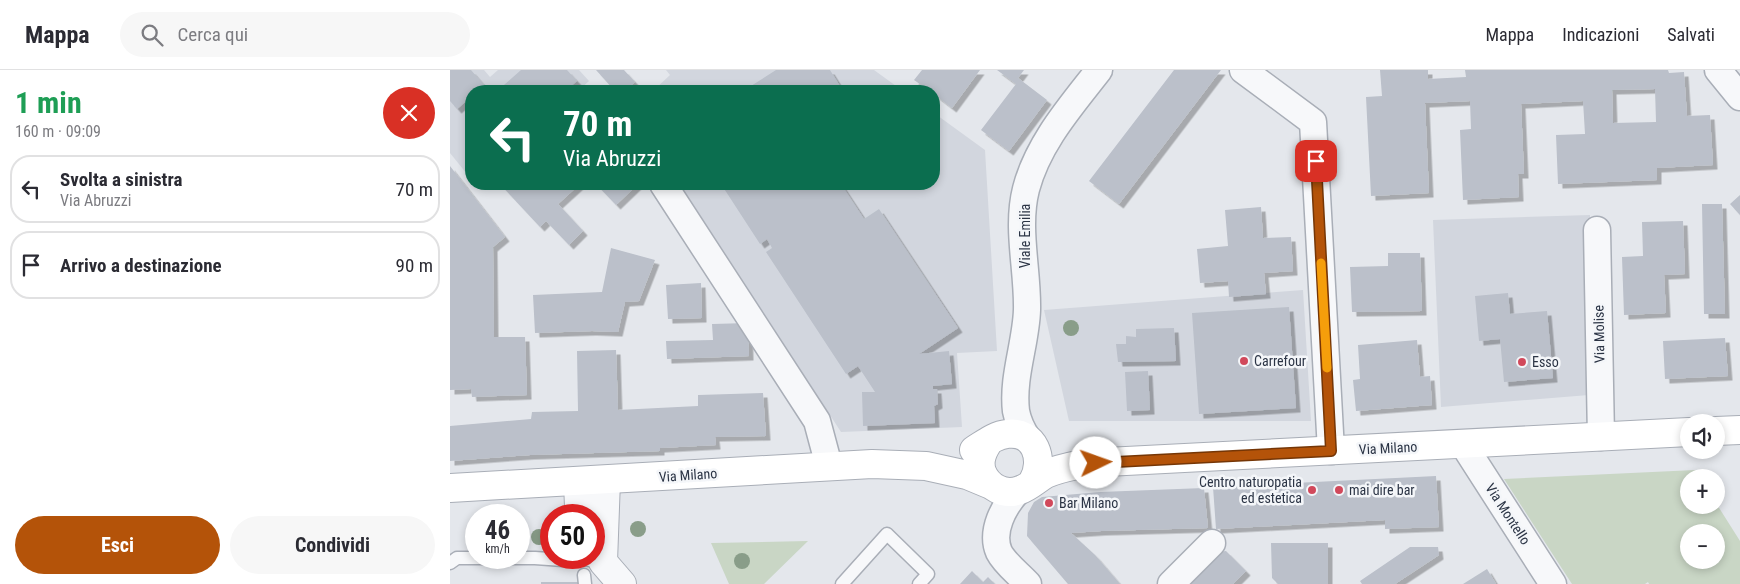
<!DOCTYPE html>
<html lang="it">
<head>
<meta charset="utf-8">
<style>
  body { margin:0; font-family:"Roboto Condensed",sans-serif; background:#f7f7f7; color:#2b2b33; height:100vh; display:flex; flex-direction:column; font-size:19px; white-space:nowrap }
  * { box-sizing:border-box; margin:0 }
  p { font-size:16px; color:#7c7c81 }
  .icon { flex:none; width:28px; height:28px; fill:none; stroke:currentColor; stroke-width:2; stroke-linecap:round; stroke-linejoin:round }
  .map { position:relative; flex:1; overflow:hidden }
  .side { display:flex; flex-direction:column; background:#fff; width:450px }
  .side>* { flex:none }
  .banner { position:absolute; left:15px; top:15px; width:475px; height:105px; border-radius:20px; box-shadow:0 2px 8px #0003; background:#0b6e4f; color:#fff; overflow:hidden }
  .controls { position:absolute; left:1230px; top:344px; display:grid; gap:10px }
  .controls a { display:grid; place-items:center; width:45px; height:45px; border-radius:50%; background:#fff; box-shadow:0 2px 8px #0003; font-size:25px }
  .speed { position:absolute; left:15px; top:434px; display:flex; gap:10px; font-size:25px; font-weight:700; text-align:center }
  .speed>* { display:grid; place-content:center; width:65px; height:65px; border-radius:50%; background:#fff; box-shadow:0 2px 8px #0003; line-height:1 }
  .speed small { font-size:12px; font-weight:400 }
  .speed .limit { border:8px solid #d22; background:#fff; color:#111 }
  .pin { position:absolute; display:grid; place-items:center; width:42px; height:42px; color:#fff; margin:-21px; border-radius:10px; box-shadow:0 2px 8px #0006 }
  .me { position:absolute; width:55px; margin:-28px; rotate:87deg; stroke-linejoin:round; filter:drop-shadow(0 0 4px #0008) }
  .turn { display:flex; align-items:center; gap:18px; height:105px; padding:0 15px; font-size:22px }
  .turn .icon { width:65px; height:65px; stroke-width:2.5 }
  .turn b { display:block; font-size:35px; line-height:42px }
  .round { display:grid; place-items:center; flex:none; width:52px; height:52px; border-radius:26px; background:#f7f7f7 }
  .summary { display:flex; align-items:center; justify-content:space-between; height:85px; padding:0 15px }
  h1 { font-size:30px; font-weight:700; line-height:38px; color:#1e9e55 }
  .primary-button { display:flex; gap:10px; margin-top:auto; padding:10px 15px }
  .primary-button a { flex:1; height:58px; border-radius:30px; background:#b45309; color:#fff; font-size:20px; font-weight:700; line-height:58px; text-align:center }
  .primary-button a+a { background:#f7f7f7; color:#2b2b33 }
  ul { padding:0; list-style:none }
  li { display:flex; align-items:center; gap:15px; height:68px; margin:0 10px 8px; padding:0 5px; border:2px solid #e1e1e2; border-radius:20px }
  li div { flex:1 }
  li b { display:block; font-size:19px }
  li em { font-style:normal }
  header { display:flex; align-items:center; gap:30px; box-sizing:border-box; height:70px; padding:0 25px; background:#fff; border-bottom:1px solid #e1e1e2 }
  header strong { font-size:24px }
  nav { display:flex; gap:28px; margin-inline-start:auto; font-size:18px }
  .search { width:350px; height:45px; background:#f7f7f7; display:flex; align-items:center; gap:12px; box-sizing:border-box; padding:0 18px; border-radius:28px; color:#7c7c81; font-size:19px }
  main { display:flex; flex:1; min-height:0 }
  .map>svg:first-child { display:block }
</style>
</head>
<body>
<header>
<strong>Mappa</strong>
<div class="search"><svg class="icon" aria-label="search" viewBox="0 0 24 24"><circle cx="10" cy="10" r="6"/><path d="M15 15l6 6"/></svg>Cerca qui</div>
<nav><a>Mappa</a><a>Indicazioni</a><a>Salvati</a></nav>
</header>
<main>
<section class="side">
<div class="summary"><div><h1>1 min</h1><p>160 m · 09:09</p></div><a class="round" style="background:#d93025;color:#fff"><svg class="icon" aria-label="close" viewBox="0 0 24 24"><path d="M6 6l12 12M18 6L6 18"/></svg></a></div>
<ul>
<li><svg class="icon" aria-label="left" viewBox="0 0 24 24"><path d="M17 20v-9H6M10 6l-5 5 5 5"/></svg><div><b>Svolta a sinistra</b><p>Via Abruzzi</p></div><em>70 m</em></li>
<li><svg class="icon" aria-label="arrive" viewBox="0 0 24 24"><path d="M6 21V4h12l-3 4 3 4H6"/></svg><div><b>Arrivo a destinazione</b></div><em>90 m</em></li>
</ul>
<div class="primary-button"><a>Esci</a><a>Condividi</a></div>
</section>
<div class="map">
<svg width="1290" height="514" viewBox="0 0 1290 514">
  <defs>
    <filter id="shadow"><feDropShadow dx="4.5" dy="4.5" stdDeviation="0" flood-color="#0004"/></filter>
  </defs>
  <rect width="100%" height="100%" fill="#e4e7ec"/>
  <path fill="#d2d6de" d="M0 0H34L40 7 48 0H129L139 11 128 21H21V109L0 83Z
    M216 0H424L453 21H203L220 5Z
    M484 43 535 80 547 281 507 283 512 357 391 362 230 114H484Z
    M1140 145 1139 325 991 337 983 150Z
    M853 220 861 351H619L594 240Z"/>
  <path fill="#c9d6c5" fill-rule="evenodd" d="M1245 400 1250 407 1239 408V435H1266V433L1290 471V514H1199L1198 512 1195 514H1122L1054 409ZM1239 462H1266V490H1239Z
    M358 471 314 514H279L261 473Z"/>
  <path fill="#bbc0ca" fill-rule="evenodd" filter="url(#shadow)" d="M0 0H21L34 15 27 21H21V27L7 39 0 31Z
    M71 0H117L127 11 115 21H47Z
    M146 0H174L185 12 174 21H165Z
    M326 0H380L393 21H293Z
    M472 0H530L502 38 484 24V21H480L464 10Z
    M547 0H574L568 8 597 30 559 81 531 60 566 14Z
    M724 0H771L669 134 639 111Z
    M930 0H978V9L1016 7 1015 0H1218L1219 3 1234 2 1237 46 1260 45 1263 95 1207 98V110L1108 114 1106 65 1135 64 1133 31 1071 34 1074 104H1068L1069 127 1013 130 1010 60 1021 59 1020 31 975 33 979 123 921 126 916 27 932 26ZM1205 19 1206 52 1163 53 1162 20Z
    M0 96 55 167 43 177 44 267H75L77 325 22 327 21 319 0 320Z
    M50 114H130L108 134 133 161 119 175 96 151 90 157Z
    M146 114H188L166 135Z
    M271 114H365L369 120 379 114H391L414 149 429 139 508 258 469 284 499 281 502 314 483 316V319H487L488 334 484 336 485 353 413 356 412 322H425L408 296 396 304 316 182 322 178 317 169 310 174Z
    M1290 125V145L1280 134Z
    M1252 134H1272L1275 244H1254Z
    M811 137 813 168 841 167 843 201 814 203 816 224 779 227 778 211 750 213 747 179 778 176 775 140Z
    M1233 151 1235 204 1214 205 1216 243 1174 245 1172 187 1193 186 1192 152Z
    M161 178 205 190 189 231 175 232 168 262 142 261 85 263 83 225 152 222Z
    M938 183H970L972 241 902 242 900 197 938 196Z
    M251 213 252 248 218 249 216 215Z
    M1058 223 1060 244 1097 241 1103 308 1054 312 1050 269 1029 271 1025 226Z
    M839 237 846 338 749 344 742 243Z
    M298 253 299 286 217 289 216 271 263 270 262 254Z
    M724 258 726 291 668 292 666 274H676V266L686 267V259Z
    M1275 268 1278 306 1215 309 1213 271Z
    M967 270 970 307 980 306 982 335 906 341 903 310 910 309 908 275Z
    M166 280 168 340 248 336V325L313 323 316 366 265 367 266 375 210 378V381L80 385 0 391V356L81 349 82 342 128 341 127 281Z
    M698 301 700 340 677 341 675 302Z
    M986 406 989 457 935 459V450L766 459 763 417Z
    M754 418 758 458 651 461 621 463 645 485 670 514H618L577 466 578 443 584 432 592 427 650 422Z
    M821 473H878V514H828L822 508Z
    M960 477H988L989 485 945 514H912L910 511Z
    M776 481 796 501 783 514H730L760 483Z
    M1037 499 1046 514H1013Z
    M522 501 533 512 538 507 545 514H510Z
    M91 512H129V514H91Z"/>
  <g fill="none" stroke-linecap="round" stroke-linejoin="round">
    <defs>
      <path id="service" d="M0 493 7 488H85L113 490 128 488 153 492
        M134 505 135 514
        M392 514 437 464 478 504 469 514"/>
      <path id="minor" d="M793 0 863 52 881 381
        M1268 0 1290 27
        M213 114 367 351 379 396
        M1147 160 1151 367
        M578 369C572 360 568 352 566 341 562 307 576 273 577 240 578 200 566 158 576 119 588 73 621 36 649 0
        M1013 374 1103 514
        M568 421C554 436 540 461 549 482 555 494 569 504 578 514
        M721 514 762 473"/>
      <path id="tertiary" d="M128 412 129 437 130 445
        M144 475 153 492 172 514
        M153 492 156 410"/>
      <path id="secondary" d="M1266 361 1290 360
        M540 370C533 380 528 390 532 402 538 417 554 426 570 420 579 417 587 409 596 404 609 398 623 396 637 393L1239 362
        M524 380C534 374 545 365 557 364 585 360 595 390 583 411
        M0 418 422 394 476 396 517 405 541 415"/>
    </defs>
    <use href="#service" stroke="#a9aeb7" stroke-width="15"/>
    <use href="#minor" stroke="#a9aeb7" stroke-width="29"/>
    <use href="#tertiary" stroke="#a9aeb7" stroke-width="30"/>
    <use href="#secondary" stroke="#a9aeb7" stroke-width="30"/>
    <use href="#service" stroke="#f7f8fa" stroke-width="12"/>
    <use href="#minor" stroke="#f7f8fa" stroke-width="26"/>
    <use href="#tertiary" stroke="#f7f8fa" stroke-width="28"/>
    <use href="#secondary" stroke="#fff" stroke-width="28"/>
  </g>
  <g fill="#899d89">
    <circle cx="621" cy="258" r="8"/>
    <circle cx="188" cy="459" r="8"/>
    <circle cx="89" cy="467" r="8"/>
    <circle cx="292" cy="491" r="8"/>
  </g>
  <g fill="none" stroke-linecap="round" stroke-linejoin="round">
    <defs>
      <path id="route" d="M646 393 881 381 866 91"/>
    </defs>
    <use href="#route" stroke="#753606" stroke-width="12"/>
    <use href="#route" stroke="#b45309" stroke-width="9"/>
    <path stroke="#f59e0b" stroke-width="9" d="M871 193 877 298"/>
  </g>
  <g fill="#d1495b" stroke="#f4f6f9" stroke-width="2">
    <circle cx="794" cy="291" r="5"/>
    <circle cx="1072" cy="292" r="5"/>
    <circle cx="862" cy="420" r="5"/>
    <circle cx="889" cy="420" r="5"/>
    <circle cx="599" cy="433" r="5"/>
  </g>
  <g text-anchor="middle" stroke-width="5" stroke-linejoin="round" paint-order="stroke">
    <g font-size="14" fill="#2b3445" stroke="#f4f6f9">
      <text transform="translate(575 166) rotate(-90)" y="5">Viale Emilia</text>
      <text transform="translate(1149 264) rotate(-91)" y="5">Via Molise</text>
      <text transform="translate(938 378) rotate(-3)" y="5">Via Milano</text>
      <text transform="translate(238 405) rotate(-4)" y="5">Via Milano</text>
      <text transform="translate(1058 444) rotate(57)" y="5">Via Montello</text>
    </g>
    <g font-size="14" fill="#2b3445" stroke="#f4f6f9" text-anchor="start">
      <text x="804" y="296">Carrefour</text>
      <text x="1082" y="297">Esso</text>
      <text x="852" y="417" text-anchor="end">Centro naturopatia<tspan x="852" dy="16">ed estetica</tspan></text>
      <text x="899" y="425">mai dire bar</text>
      <text x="609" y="438">Bar Milano</text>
    </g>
  </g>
</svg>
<div class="controls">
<a><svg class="icon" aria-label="sound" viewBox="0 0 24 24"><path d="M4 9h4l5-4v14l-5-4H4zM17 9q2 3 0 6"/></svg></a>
<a>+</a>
<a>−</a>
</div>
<div class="speed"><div>46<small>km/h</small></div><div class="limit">50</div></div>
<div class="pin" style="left:866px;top:91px;background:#d93025"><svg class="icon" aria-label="arrive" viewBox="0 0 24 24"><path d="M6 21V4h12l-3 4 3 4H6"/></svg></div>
<svg class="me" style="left:646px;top:393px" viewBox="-20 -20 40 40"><circle r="19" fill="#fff"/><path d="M0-13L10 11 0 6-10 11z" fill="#b45309"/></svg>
<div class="banner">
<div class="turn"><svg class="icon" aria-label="left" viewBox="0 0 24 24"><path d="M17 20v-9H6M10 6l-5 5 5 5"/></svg><div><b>70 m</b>Via Abruzzi</div></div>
</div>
</div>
</main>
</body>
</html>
